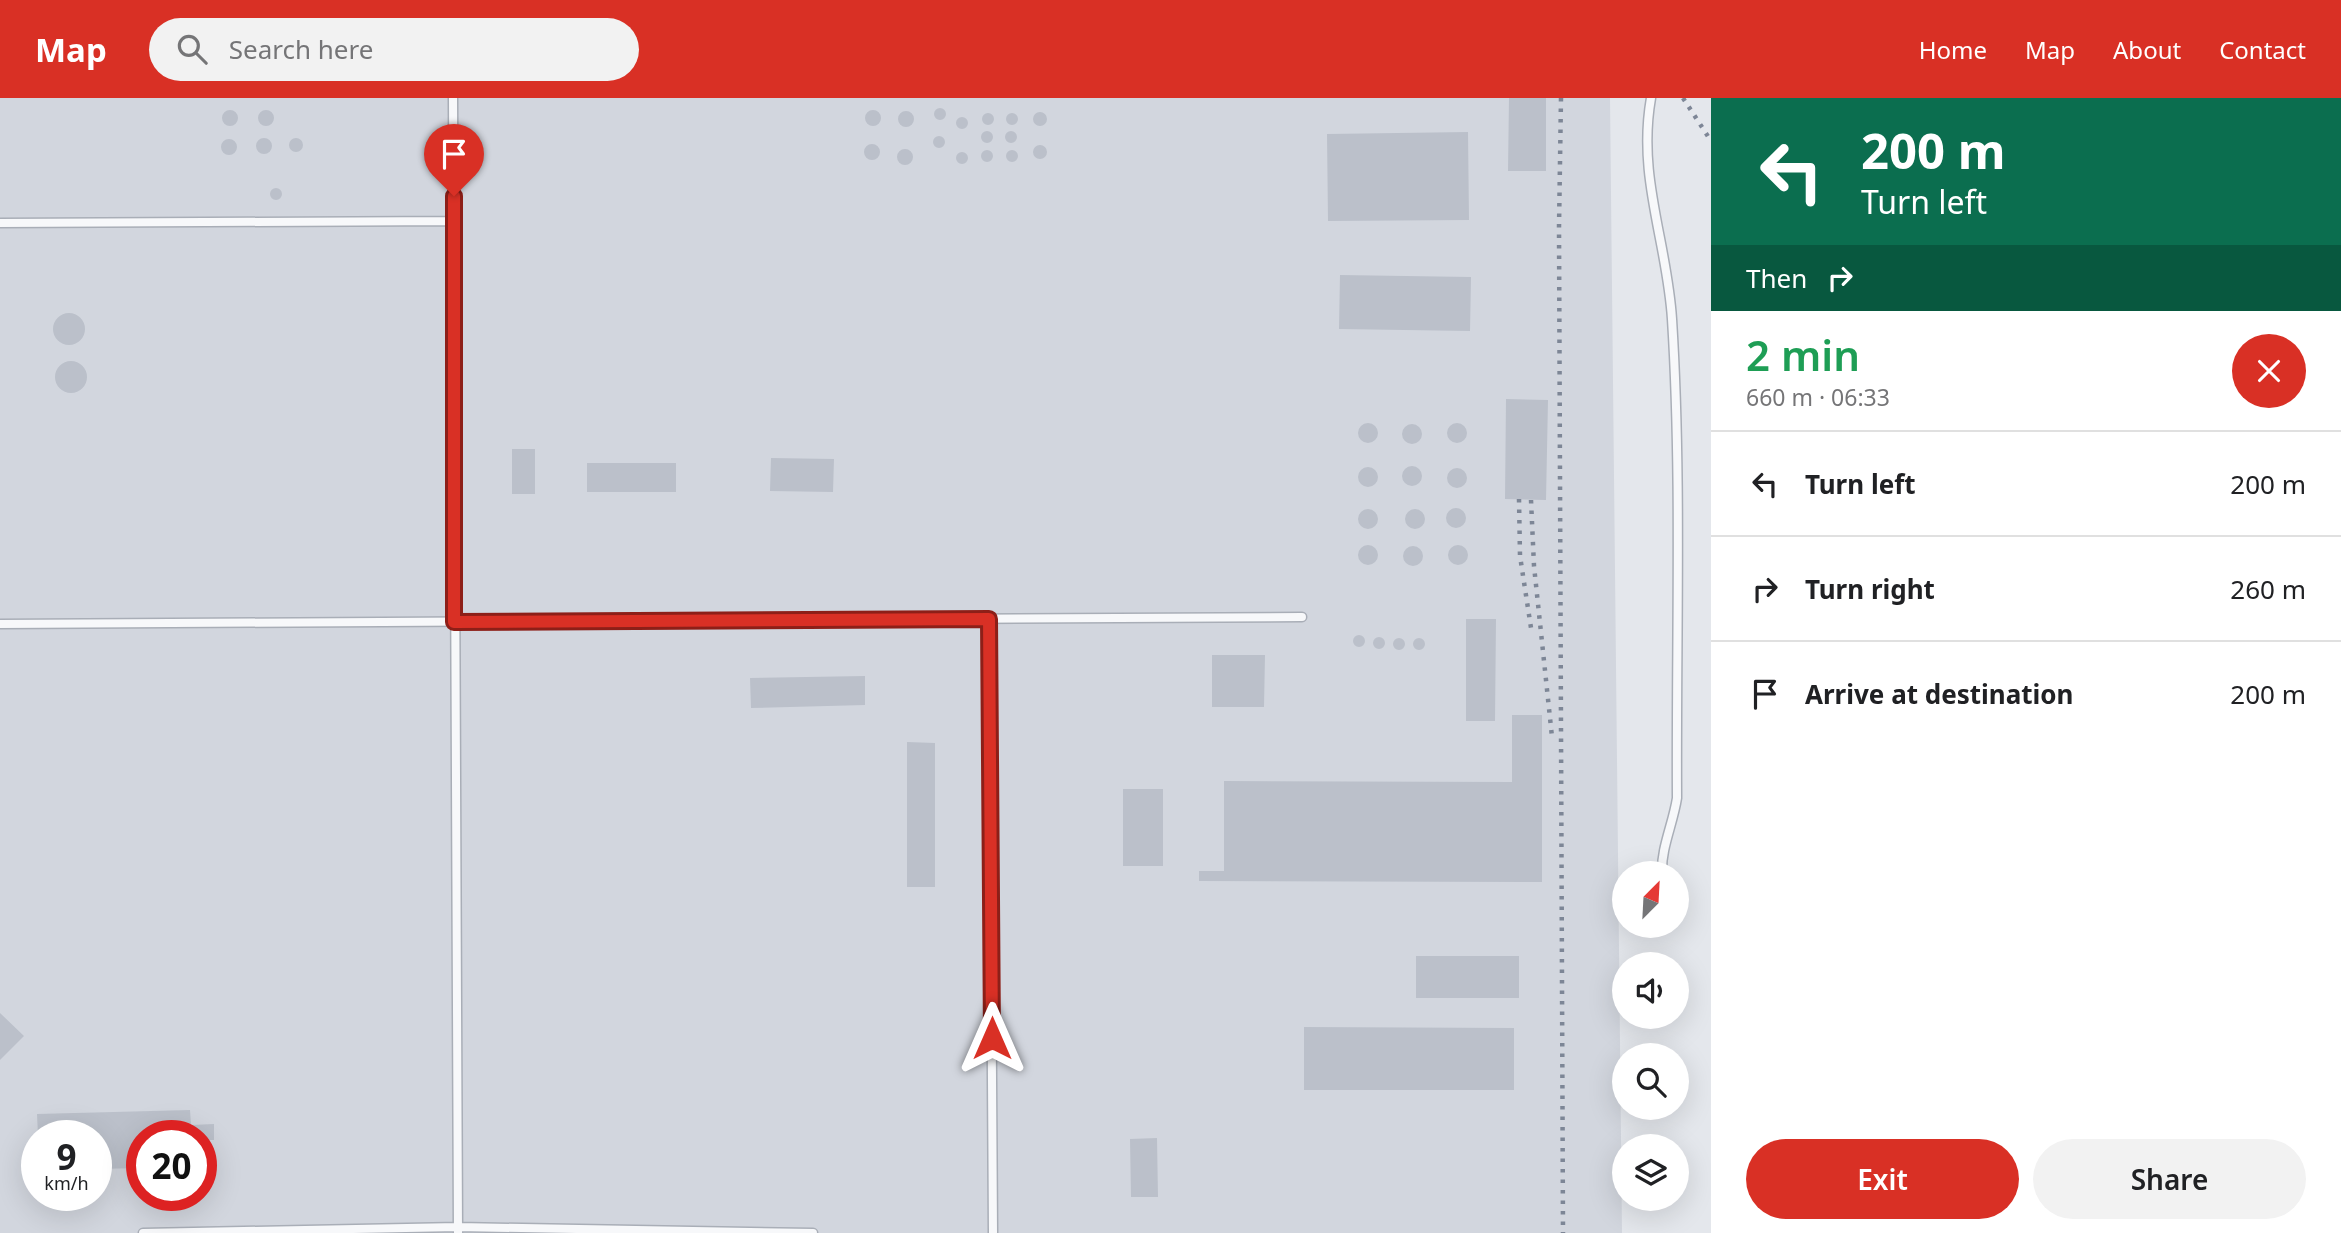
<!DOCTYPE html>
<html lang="en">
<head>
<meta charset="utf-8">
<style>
  body { margin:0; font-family:"Noto Sans",sans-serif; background:#f2f2f2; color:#202124; height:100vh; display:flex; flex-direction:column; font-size:26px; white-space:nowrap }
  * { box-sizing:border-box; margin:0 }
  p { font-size:23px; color:#757577 }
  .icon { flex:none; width:38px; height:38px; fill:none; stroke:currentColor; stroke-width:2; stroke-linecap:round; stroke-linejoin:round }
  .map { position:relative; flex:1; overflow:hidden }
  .details { display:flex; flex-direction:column; background:#fff; width:630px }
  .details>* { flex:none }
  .banner { background:#0b6e4f; color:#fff; overflow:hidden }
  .needle { width:46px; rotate:24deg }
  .buttons { position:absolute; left:1612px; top:763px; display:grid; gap:14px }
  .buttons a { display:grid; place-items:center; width:77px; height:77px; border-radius:50%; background:#fff; box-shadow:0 7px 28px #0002; font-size:35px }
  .speed { position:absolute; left:21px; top:1022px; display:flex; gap:14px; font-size:35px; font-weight:700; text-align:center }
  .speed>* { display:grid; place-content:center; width:91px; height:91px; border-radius:50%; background:#fff; box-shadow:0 7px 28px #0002; line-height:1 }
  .speed small { font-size:18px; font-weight:400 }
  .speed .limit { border:10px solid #d22; background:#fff; color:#111 }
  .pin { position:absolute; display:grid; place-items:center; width:60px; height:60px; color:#fff; margin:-72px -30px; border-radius:50% 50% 50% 0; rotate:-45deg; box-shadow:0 0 7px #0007 }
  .pin .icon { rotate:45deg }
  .me { position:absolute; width:77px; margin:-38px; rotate:0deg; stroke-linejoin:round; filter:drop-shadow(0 0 5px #0008) }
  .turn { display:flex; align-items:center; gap:24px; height:147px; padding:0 35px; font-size:32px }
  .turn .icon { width:91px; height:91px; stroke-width:2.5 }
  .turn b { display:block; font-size:49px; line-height:60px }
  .then { display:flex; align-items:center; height:66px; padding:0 35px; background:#0003; gap:14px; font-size:26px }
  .round { display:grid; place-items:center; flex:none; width:74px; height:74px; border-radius:37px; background:#f2f2f2 }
  .summary { display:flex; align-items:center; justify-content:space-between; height:119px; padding:0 35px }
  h1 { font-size:42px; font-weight:600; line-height:52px; color:#1e9e55 }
  .button { display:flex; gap:14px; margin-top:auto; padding:14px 35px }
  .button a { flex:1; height:80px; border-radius:42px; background:#d93025; color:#fff; font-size:28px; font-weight:600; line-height:80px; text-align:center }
  .button a+a { background:#f2f2f2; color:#202124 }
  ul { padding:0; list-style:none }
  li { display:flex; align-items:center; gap:21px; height:105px; padding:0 35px; border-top:2px solid #e0e0e0 }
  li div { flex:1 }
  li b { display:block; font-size:26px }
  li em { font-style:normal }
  header { display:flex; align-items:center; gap:42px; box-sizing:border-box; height:98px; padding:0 35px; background:#d93025; color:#fff }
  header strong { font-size:33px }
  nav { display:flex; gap:38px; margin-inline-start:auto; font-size:24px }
  .search { width:490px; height:63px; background:#f2f2f2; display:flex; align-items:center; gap:18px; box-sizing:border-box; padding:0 24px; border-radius:38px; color:#757577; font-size:26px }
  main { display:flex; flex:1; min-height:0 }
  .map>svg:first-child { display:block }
</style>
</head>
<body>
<header>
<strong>Map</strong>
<div class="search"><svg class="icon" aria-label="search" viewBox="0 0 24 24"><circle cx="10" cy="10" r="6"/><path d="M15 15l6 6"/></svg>Search here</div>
<nav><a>Home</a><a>Map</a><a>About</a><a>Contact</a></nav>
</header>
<main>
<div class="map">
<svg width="1711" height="1135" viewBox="0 0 1711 1135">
  <rect width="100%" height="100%" fill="#e4e7ec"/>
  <path fill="#d2d6de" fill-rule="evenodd" d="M0 0H1610L1622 1135H0ZM37 1038H96V1097H37ZM142 1038H201V1097H142Z"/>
  <path fill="#bbc0ca" d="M1509 0H1546V73H1508Z
    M934 16a6 6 0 1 1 12 0a6 6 0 1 1-12 0Z
    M865 20a8 8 0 1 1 16 0a8 8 0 1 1-16 0Z
    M258 20a8 8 0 1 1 16 0a8 8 0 1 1-16 0Z
    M222 20a8 8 0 1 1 16 0a8 8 0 1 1-16 0Z
    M898 21a8 8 0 1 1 16 0a8 8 0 1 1-16 0Z
    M1033 21a7 7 0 1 1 14 0a7 7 0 1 1-14 0Z
    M1006 21a6 6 0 1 1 12 0a6 6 0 1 1-12 0Z
    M982 21a6 6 0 1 1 12 0a6 6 0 1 1-12 0Z
    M956 25a6 6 0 1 1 12 0a6 6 0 1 1-12 0Z
    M1005 39a6 6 0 1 1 12 0a6 6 0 1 1-12 0Z
    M981 39a6 6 0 1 1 12 0a6 6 0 1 1-12 0Z
    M1468 34 1469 122 1328 123 1327 36Z
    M933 44a6 6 0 1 1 12 0a6 6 0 1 1-12 0Z
    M256 48a8 8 0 1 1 16 0a8 8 0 1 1-16 0Z
    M289 47a7 7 0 1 1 14 0a7 7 0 1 1-14 0Z
    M221 49a8 8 0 1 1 16 0a8 8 0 1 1-16 0Z
    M864 54a8 8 0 1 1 16 0a8 8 0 1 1-16 0Z
    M1033 54a7 7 0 1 1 14 0a7 7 0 1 1-14 0Z
    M897 59a8 8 0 1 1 16 0a8 8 0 1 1-16 0Z
    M1006 58a6 6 0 1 1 12 0a6 6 0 1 1-12 0Z
    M981 58a6 6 0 1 1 12 0a6 6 0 1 1-12 0Z
    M956 60a6 6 0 1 1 12 0a6 6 0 1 1-12 0Z
    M270 96a6 6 0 1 1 12 0a6 6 0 1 1-12 0Z
    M1340 177 1471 179 1470 233 1339 231Z
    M53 231a16 16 0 1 1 32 0a16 16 0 1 1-32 0Z
    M55 279a16 16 0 1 1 32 0a16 16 0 1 1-32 0Z
    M1506 301 1548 302 1546 402 1505 401Z
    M1358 335a10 10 0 1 1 20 0a10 10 0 1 1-20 0Z
    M1447 335a10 10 0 1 1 20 0a10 10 0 1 1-20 0Z
    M1402 336a10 10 0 1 1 20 0a10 10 0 1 1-20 0Z
    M512 351H535V396H512Z
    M771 360 834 361 833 394 770 393Z
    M587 365H676V394H587Z
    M1402 378a10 10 0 1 1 20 0a10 10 0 1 1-20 0Z
    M1358 379a10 10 0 1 1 20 0a10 10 0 1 1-20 0Z
    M1447 380a10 10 0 1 1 20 0a10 10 0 1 1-20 0Z
    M1446 420a10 10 0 1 1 20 0a10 10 0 1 1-20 0Z
    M1405 421a10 10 0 1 1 20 0a10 10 0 1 1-20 0Z
    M1358 421a10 10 0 1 1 20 0a10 10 0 1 1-20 0Z
    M1358 457a10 10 0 1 1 20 0a10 10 0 1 1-20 0Z
    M1448 457a10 10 0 1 1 20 0a10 10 0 1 1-20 0Z
    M1403 458a10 10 0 1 1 20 0a10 10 0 1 1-20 0Z
    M1466 521H1496L1495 623H1466Z
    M1353 543a6 6 0 1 1 12 0a6 6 0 1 1-12 0Z
    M1373 545a6 6 0 1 1 12 0a6 6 0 1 1-12 0Z
    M1413 546a6 6 0 1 1 12 0a6 6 0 1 1-12 0Z
    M1393 546a6 6 0 1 1 12 0a6 6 0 1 1-12 0Z
    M1212 557H1265L1264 609H1212Z
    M865 578V607L751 610 750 580Z
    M1512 617H1542V784L1199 783V773H1224V683L1512 684Z
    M907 644 935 645V789H907Z
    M1123 691H1163V768H1123Z
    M1416 858H1519V900H1416Z
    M0 915 24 938 0 962Z
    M1304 929 1514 930V992H1304Z
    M190 1012 191 1027 214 1026V1042H208L209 1068H201V1038H142V1070L96 1071V1038H38L37 1016Z
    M1157 1040 1158 1099H1131L1130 1041Z"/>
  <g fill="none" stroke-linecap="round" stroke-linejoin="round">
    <defs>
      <path id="lane" d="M453 0 458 1135
        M1651 0C1637 79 1667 143 1672 221 1682 380 1676 541 1677 700 1673 726 1661 750 1662 775
        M0 125 454 123
        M989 521 993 1135
        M0 526 1302 519
        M143 1135 458 1129 813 1135"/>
    </defs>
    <use href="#lane" stroke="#a9aeb7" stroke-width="11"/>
    <use href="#lane" stroke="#f7f8fa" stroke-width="8"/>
    <path stroke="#7d8696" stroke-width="4.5" stroke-dasharray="3.5 7" stroke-linecap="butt" d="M1561 0 1559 129 1563 1135
      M1683 0 1711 43
      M1519 401 1520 458 1531 530
      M1531 402 1534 468 1552 639"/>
  </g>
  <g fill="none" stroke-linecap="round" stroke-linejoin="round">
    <defs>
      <path id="route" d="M454 98V524L989 521 992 940"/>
    </defs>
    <use href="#route" stroke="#8d1f18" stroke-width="18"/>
    <use href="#route" stroke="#d93025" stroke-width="12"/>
  </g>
</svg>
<div class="buttons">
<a><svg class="needle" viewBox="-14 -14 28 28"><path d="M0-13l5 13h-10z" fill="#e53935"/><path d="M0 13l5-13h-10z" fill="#757577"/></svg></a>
<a><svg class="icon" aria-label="sound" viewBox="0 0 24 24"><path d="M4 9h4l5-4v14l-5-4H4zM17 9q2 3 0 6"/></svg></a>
<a><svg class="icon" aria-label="search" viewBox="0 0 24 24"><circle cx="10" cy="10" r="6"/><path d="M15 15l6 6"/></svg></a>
<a><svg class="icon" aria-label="layers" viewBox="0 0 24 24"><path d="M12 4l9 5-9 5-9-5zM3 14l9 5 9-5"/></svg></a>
</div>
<div class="speed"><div>9<small>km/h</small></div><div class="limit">20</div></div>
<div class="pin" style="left:454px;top:98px;background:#d93025"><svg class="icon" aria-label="arrive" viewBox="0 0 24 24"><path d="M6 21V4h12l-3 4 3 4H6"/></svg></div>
<svg class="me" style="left:992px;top:940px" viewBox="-20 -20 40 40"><path d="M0-17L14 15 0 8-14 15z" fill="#d93025" stroke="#fff" stroke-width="4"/></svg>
</div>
<section class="details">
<div class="banner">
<div class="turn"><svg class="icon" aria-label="left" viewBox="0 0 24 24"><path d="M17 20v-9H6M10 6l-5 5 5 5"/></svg><div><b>200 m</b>Turn left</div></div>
<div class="then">Then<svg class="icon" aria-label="right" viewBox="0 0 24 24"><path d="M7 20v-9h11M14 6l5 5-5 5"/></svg></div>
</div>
<div class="summary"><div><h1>2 min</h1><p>660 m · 06:33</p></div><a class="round" style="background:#d93025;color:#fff"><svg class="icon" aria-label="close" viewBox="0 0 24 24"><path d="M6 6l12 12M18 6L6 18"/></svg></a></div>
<ul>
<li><svg class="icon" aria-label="left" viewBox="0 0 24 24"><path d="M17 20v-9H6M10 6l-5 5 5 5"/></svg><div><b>Turn left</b></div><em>200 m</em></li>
<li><svg class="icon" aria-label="right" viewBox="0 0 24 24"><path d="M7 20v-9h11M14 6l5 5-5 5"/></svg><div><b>Turn right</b></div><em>260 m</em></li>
<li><svg class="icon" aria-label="arrive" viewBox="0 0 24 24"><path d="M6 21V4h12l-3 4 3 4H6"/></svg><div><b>Arrive at destination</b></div><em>200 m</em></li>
</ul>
<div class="button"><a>Exit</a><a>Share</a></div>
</section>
</main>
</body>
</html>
